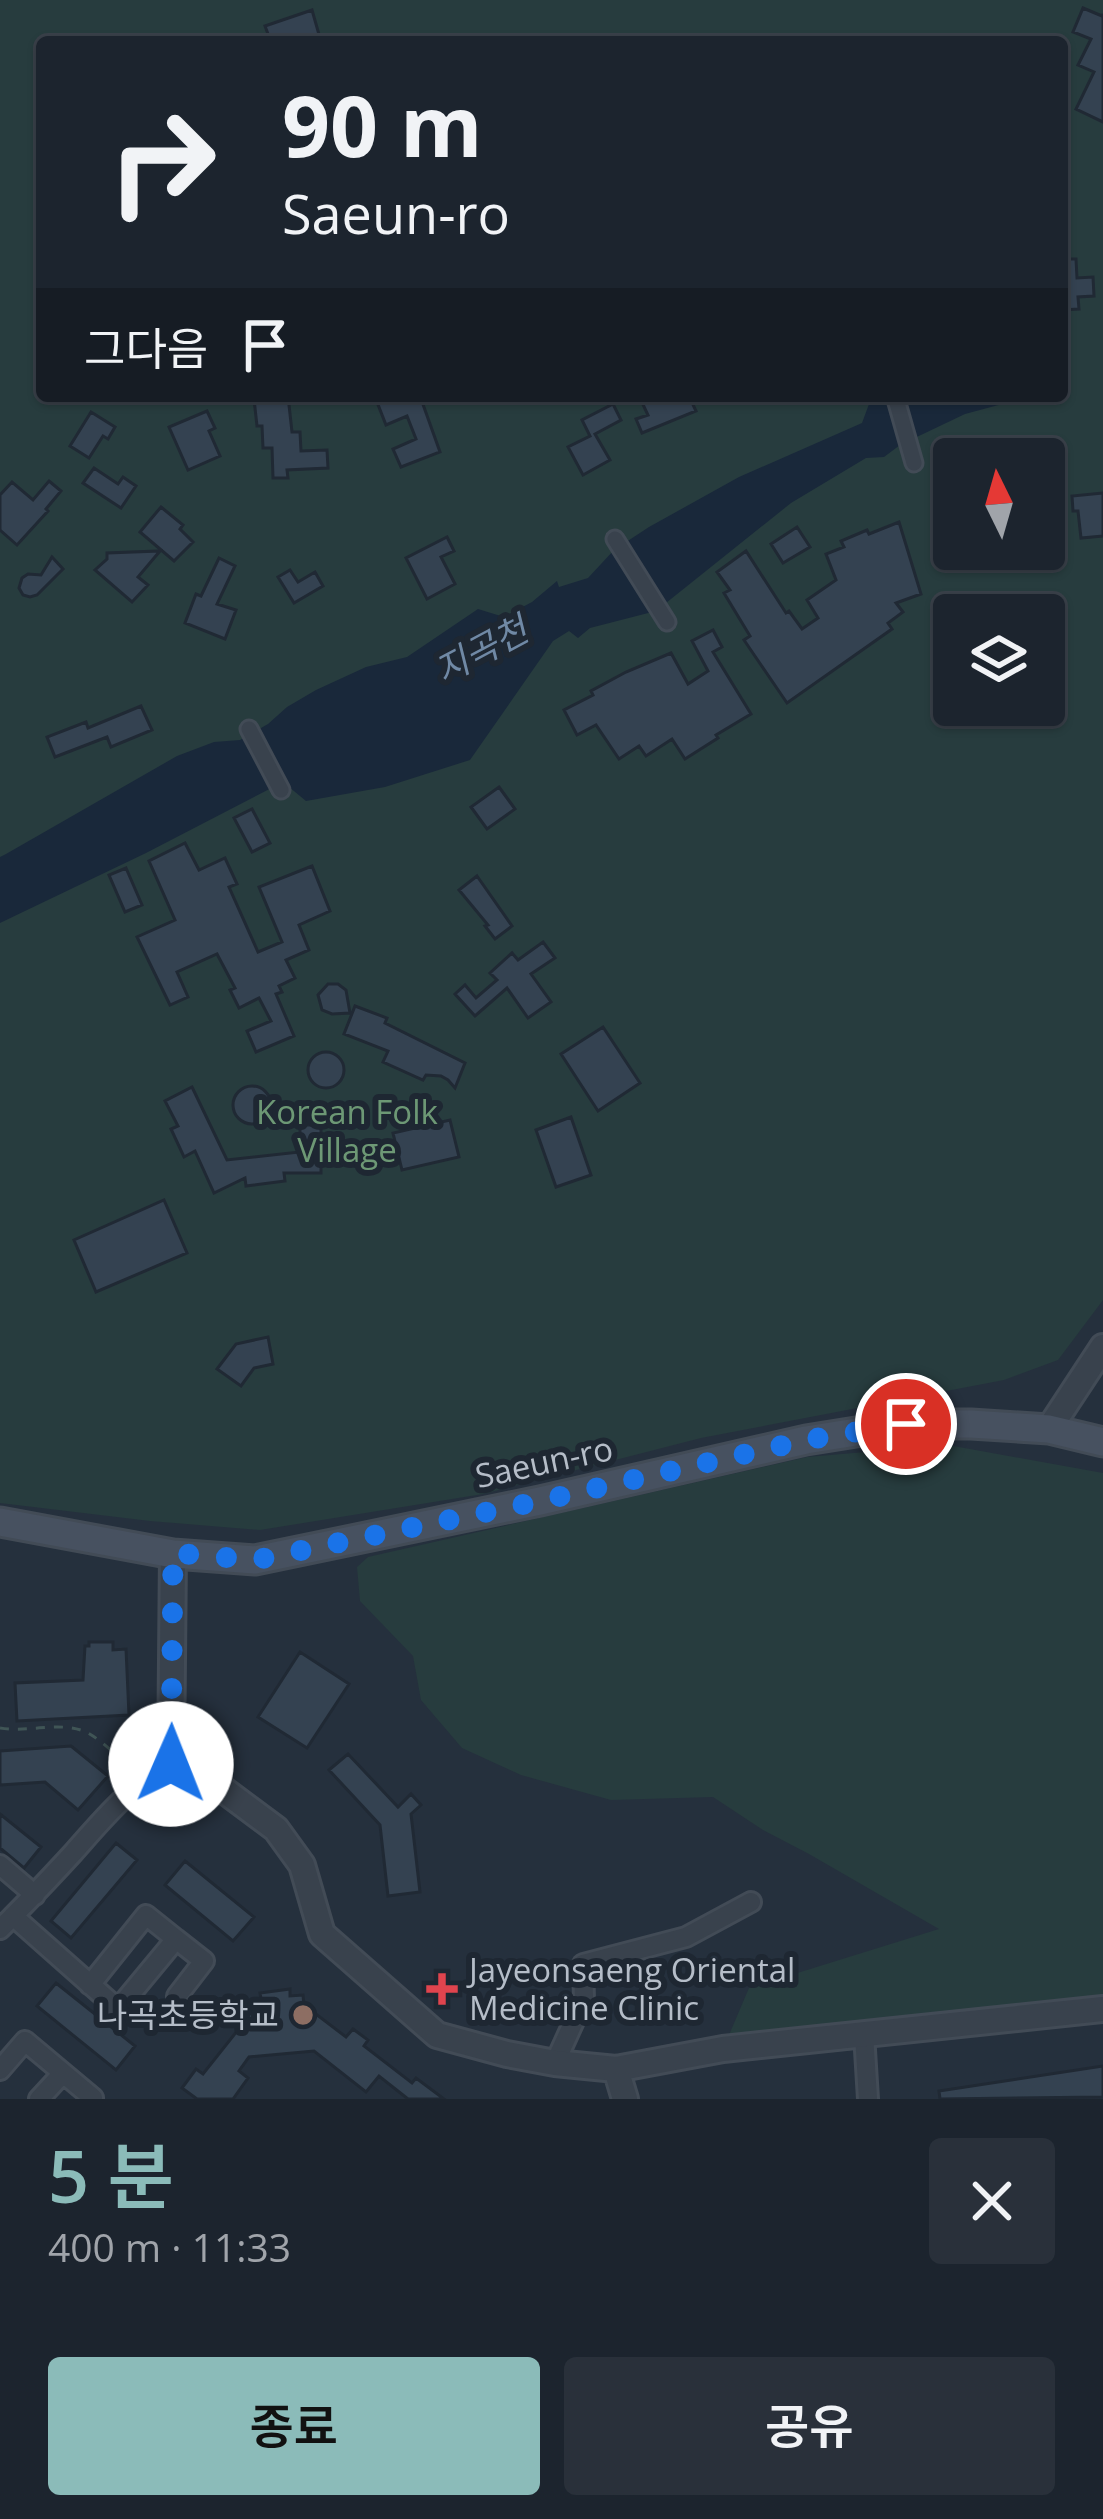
<!DOCTYPE html>
<html lang="ko">
<head>
<meta charset="utf-8">
<style>
  body { margin:0; font-family:"Open Sans","Noto Sans KR",sans-serif; background:#29303a; color:#f1f3f6; height:100vh; display:flex; flex-direction:column; font-size:45px; white-space:nowrap }
  * { box-sizing:border-box; margin:0 }
  p { font-size:39px; color:#a0a4aa }
  .icon { flex:none; width:66px; height:66px; fill:none; stroke:currentColor; stroke-width:2; stroke-linecap:round; stroke-linejoin:round }
  .map { position:relative; height:2099px; overflow:hidden }
  .panel { display:flex; flex-direction:column; background:#1c242e; flex:1 }
  .panel>* { flex:none }
  .top-card { position:absolute; left:36px; top:36px; width:1032px; height:366px; border-radius:12px; box-shadow:0 3px 9px #0004,0 0 0 3px #3a414a; background:#1c242e; color:#f1f3f6; overflow:hidden }
  .needle { width:78px; rotate:355deg }
  .tools { position:absolute; left:933px; top:438px; display:grid; gap:24px }
  .tools a { display:grid; place-items:center; width:132px; height:132px; border-radius:12px; background:#1c242e; box-shadow:0 3px 9px #0004,0 0 0 3px #3a414a; font-size:60px }
  .pin { position:absolute; display:grid; place-items:center; width:102px; height:102px; color:#fff; margin:-51px; border:6px solid #fff; border-radius:50%; box-shadow:0 3px 12px #0007 }
  .me { position:absolute; width:132px; margin:-66px; rotate:1deg; stroke-linejoin:round; filter:drop-shadow(0 0 9px #0008) }
  .turn { display:flex; align-items:center; gap:42px; height:252px; padding:0 48px; font-size:54px }
  .turn .icon { width:156px; height:156px; stroke-width:2.5 }
  .turn b { display:block; font-size:84px; line-height:102px }
  .then { display:flex; align-items:center; height:114px; padding:0 48px; background:#0003; gap:24px; font-size:45px }
  .round { display:grid; place-items:center; flex:none; width:126px; height:126px; border-radius:12px; background:#29303a }
  .summary { display:flex; align-items:center; justify-content:space-between; height:204px; padding:0 48px }
  h1 { font-size:72px; font-weight:600; line-height:90px; color:#8bbbb9 }
  .action { display:flex; gap:24px; margin-top:auto; padding:24px 48px }
  .action a { flex:1; height:138px; border-radius:12px; background:#8bbbb9; color:#111; font-size:48px; font-weight:600; line-height:138px; text-align:center }
  .action a+a { background:#29303a; color:#f1f3f6 }
  .map>svg:first-child { display:block }
</style>
</head>
<body>
<div class="map">
<svg width="1103" height="2099" viewBox="0 0 1103 2099">
  <rect width="100%" height="100%" fill="#25303d"/>
  <path fill="#273c3e" fill-rule="evenodd" d="M0 0H1103V1300L1058 1360 1004 1380 701 1438 483 1494 260 1530 150 1521 0 1503ZM42 42H1062V396H42ZM954 459H1044V549H954ZM954 615H1044V705H954Z
    M948 1445 1103 1473V2004L723 2049 749 1988 939 1929 809 1854 763 1830 713 1797 611 1800 521 1775 462 1748 421 1700 413 1656 360 1601 357 1567 368 1557 807 1457Z"/>
  <path fill="#19283a" d="M872 396H1032L965 414 900 445 884 457 866 458 791 503 656 611 590 628 578 638 569 631 553 641 470 760 385 787 306 801 283 782 146 853 0 923V857L6 854 177 756 214 742 240 740 268 724 287 707 316 690 366 667 407 657 478 609 504 617 532 602 557 581 559 587 588 578 614 550 649 527 739 477 862 423Z"/>
  <path fill="#344251" stroke="#202934" stroke-width="3" d="M1083 8 1102 16 1103 14V122L1076 109 1094 72 1078 65 1091 39 1073 32Z
    M312 10 320 38 307 42H271L265 26Z
    M1062 259H1076L1077 278 1093 277 1094 296 1078 297 1079 309 1062 310Z
    M288 396 292 432H300L301 451 327 450 328 468 287 470 288 478H273L272 448H263L262 426H257L254 399Z
    M393 396H420L440 452 401 467 393 449 416 439 407 416 386 425 377 402Z
    M639 396H689L696 411 642 433 636 419 648 415Z
    M613 404 621 420 595 434 610 460 583 475 568 447 590 436 582 420Z
    M207 411 215 428 209 431 220 456 188 470 169 427Z
    M91 412 115 427 108 439 103 436 89 458 70 446Z
    M94 468 118 484 123 477 136 486 121 508 83 483Z
    M49 481 61 491 46 509 48 511 17 545 0 530V495L12 482 33 500Z
    M1103 493V536L1081 538 1078 511H1073L1072 496Z
    M161 507 183 525 180 529 193 542 174 561 140 532Z
    M899 522 921 594 896 603 903 612 888 623 892 629 787 703 744 640 750 636 724 593 730 590 717 572 746 551 786 613 789 611 802 629 818 618 807 600 836 580 826 554 844 547 841 541 867 530 869 534Z
    M797 527 810 547 783 563 771 544Z
    M447 537 454 551 441 557 455 584 427 599 406 558Z
    M160 551 138 577 148 585 132 602 95 570 107 559V553Z
    M52 557 63 569 37 595 30 597 23 595 19 588 22 578 28 574 41 575Z
    M219 558 235 566 217 604 236 610 225 639 185 623 196 594 201 596Z
    M290 570 298 582 315 572 323 586 294 603 278 577Z
    M713 630 722 647 713 652 751 714 716 735 718 738 685 759 672 739 646 756 639 746 619 759 596 725 577 735 564 710 593 695 591 691 626 672 671 653 688 684 708 671 692 641Z
    M141 706 152 730 111 747 107 737 55 757 47 737 86 722 88 728Z
    M499 787 515 809 487 829 471 807Z
    M252 809 270 843 252 852 234 818Z
    M185 843 199 870 225 858 237 884 229 887 258 952 282 942 259 887 312 866 330 911 299 925 309 950 286 960 295 978 279 986 282 992 276 994 294 1036 256 1052 247 1031 271 1021 259 998 239 1008 230 990 235 988 217 954 177 972 188 997 170 1005 137 937 175 920 149 861Z
    M126 868 142 905 125 912 109 875Z
    M477 876 512 926 495 939 485 926 488 925 459 890Z
    M543 942 555 958 531 974 551 1002 528 1018 507 988 475 1016 455 994 465 985 476 998 497 980 490 973 512 953 518 960Z
    M328 984H338L346 990 350 1013 332 1014 322 1010 318 995Z
    M355 1006 387 1018 385 1023 465 1063 455 1088 448 1080 441 1076 426 1075 423 1080 383 1062 388 1051 344 1034Z
    M603 1027 640 1083 598 1111 561 1054Z
    M308 1070a18 18 0 1 1 36 0a18 18 0 1 1-36 0Z
    M233 1105a19 19 0 1 1 38 0a19 19 0 1 1-38 0Z
    M192 1087 227 1160 300 1152V1125H321V1173H284L285 1181 246 1186 245 1178 214 1193 195 1151 184 1157 171 1129 178 1126 165 1101Z
    M571 1117 591 1175 556 1187 536 1130Z
    M450 1120 459 1157 402 1170 393 1133Z
    M164 1200 187 1253 96 1292 74 1240Z
    M268 1337 273 1364 254 1368 241 1386 217 1369 236 1344Z
    M89 1642H113V1650L126 1649 129 1715 17 1721 15 1683 83 1680 85 1646H89Z
    M300 1652 349 1684 307 1748 258 1717Z
    M71 1746 108 1776 78 1810 45 1782 0 1785V1751Z
    M348 1754 398 1807 411 1794 421 1805 411 1814 420 1892 388 1896 380 1825 329 1770Z
    M0 1814 41 1847 24 1868 0 1848Z
    M116 1843 137 1860 71 1938 51 1921Z
    M185 1861 254 1917 233 1941 165 1885Z
    M56 1983 135 2046 116 2070 37 2006Z
    M290 1989V1996L303 1995 304 2005 346 2037 353 2029 368 2040 364 2046 412 2083 416 2078 444 2099H408L379 2076 366 2092 314 2051 249 2057 239 2071 248 2078 233 2099H197L182 2088 196 2069 203 2074 249 2016 247 2006 262 2004 260 1993Z
    M1103 2066V2097L940 2099 939 2091Z"/>
  <g fill="none" stroke-linecap="round" stroke-linejoin="round">
    <defs>
      <path id="pedestrian" d="M895 396 914 463
        M615 539 667 622
        M249 729 281 790"/>
      <path id="minor" d="M0 1865 35 1895
        M13 1916 118 2009 176 1939 146 1915 90 1985
        M0 1929C25 1905 49 1879 73 1853 104 1818 129 1787 171 1764
        M176 1939 204 1961 177 1996
        M864 2034 868 2099
        M555 2063 584 1999 583 1964 686 1937 751 1902
        M0 2070 25 2041 93 2098
        M39 2099 63 2073"/>
      <path id="tertiary" d="M1049 1429 1103 1347
        M173 1554 171 1764 225 1791 276 1829 302 1865 322 1934 437 2035 507 2054 555 2063 616 2069 625 2099
        M616 2069 723 2049 1103 2009"/>
      <path id="secondary" d="M0 1522 173 1554 255 1560 540 1501 806 1440 906 1424H971L1049 1429 1103 1442"/>
    </defs>
    <use href="#pedestrian" stroke="#424b56" stroke-width="21"/>
    <use href="#minor" stroke="#424b56" stroke-width="24"/>
    <use href="#tertiary" stroke="#424b56" stroke-width="30"/>
    <use href="#secondary" stroke="#424b56" stroke-width="33"/>
    <path stroke="#405556" stroke-width="3" stroke-dasharray="9 9" stroke-linecap="butt" d="M0 1728C27 1733 63 1720 88 1733 104 1742 119 1758 133 1771"/>
    <use href="#pedestrian" stroke="#39424d" stroke-width="15"/>
    <use href="#minor" stroke="#39424d" stroke-width="18"/>
    <use href="#tertiary" stroke="#39424d" stroke-width="24"/>
    <use href="#secondary" stroke="#475160" stroke-width="27"/>
  </g>
  <g fill="none" stroke-linecap="round" stroke-linejoin="round">
    <path stroke="#1a73e8" stroke-width="21" stroke-dasharray="0 37.8" d="M171 1764 173 1553 255 1560 540 1501 806 1440 906 1424"/>
  </g>
  <path fill="#e0444e" stroke="#1e2732" stroke-width="4.5" d="M436 1971h12v12h12v12h-12v12h-12v-12h-12v-12h12z"/>
  <circle fill="#8d6e63" stroke="#1e2732" stroke-width="4.5" cx="303" cy="2015" r="12"/>
  <g text-anchor="middle" stroke-width="12" stroke-linejoin="round" paint-order="stroke">
    <g font-size="33" fill="#6d9875" stroke="#1e2732">
      <text x="347" y="1124">Korean Folk<tspan x="347" dy="38">Village</tspan></text>
    </g>
    <g font-size="33" fill="#b5bdc8" stroke="#1e2732">
      <text transform="translate(544 1462) rotate(-12)" y="12">Saeun-ro</text>
    </g>
    <g font-size="33" fill="#b5bdc8" stroke="#1e2732" text-anchor="start">
      <text x="469" y="1982">Jayeonsaeng Oriental<tspan x="469" dy="38">Medicine Clinic</tspan></text>
      <text x="279" y="2027" text-anchor="end">나곡초등학교</text>
    </g>
    <g font-size="36" font-style="italic" fill="#7089a5" stroke="#1e2732">
      <text transform="translate(481 650) rotate(-28)" y="13">지곡천</text>
    </g>
  </g>
</svg>
<div class="tools">
<a><svg class="needle" viewBox="-14 -14 28 28"><path d="M0-13l5 13h-10z" fill="#e53935"/><path d="M0 13l5-13h-10z" fill="#a0a4aa"/></svg></a>
<a><svg class="icon" aria-label="layers" viewBox="0 0 24 24"><path d="M12 4l9 5-9 5-9-5zM3 14l9 5 9-5"/></svg></a>
</div>
<div class="pin" style="left:906px;top:1424px;background:#d93025"><svg class="icon" aria-label="arrive" viewBox="0 0 24 24"><path d="M6 21V4h12l-3 4 3 4H6"/></svg></div>
<svg class="me" style="left:171px;top:1764px" viewBox="-20 -20 40 40"><circle r="19" fill="#fff"/><path d="M0-13L10 11 0 6-10 11z" fill="#1a73e8"/></svg>
<div class="top-card">
<div class="turn"><svg class="icon" aria-label="right" viewBox="0 0 24 24"><path d="M7 20v-9h11M14 6l5 5-5 5"/></svg><div><b>90 m</b>Saeun-ro</div></div>
<div class="then">그다음<svg class="icon" aria-label="arrive" viewBox="0 0 24 24"><path d="M6 21V4h12l-3 4 3 4H6"/></svg></div>
</div>
</div>
<section class="panel">
<div class="summary"><div><h1>5 분</h1><p>400 m · 11:33</p></div><a class="round"><svg class="icon" aria-label="close" viewBox="0 0 24 24"><path d="M6 6l12 12M18 6L6 18"/></svg></a></div>
<div class="action"><a>종료</a><a>공유</a></div>
</section>
</body>
</html>
